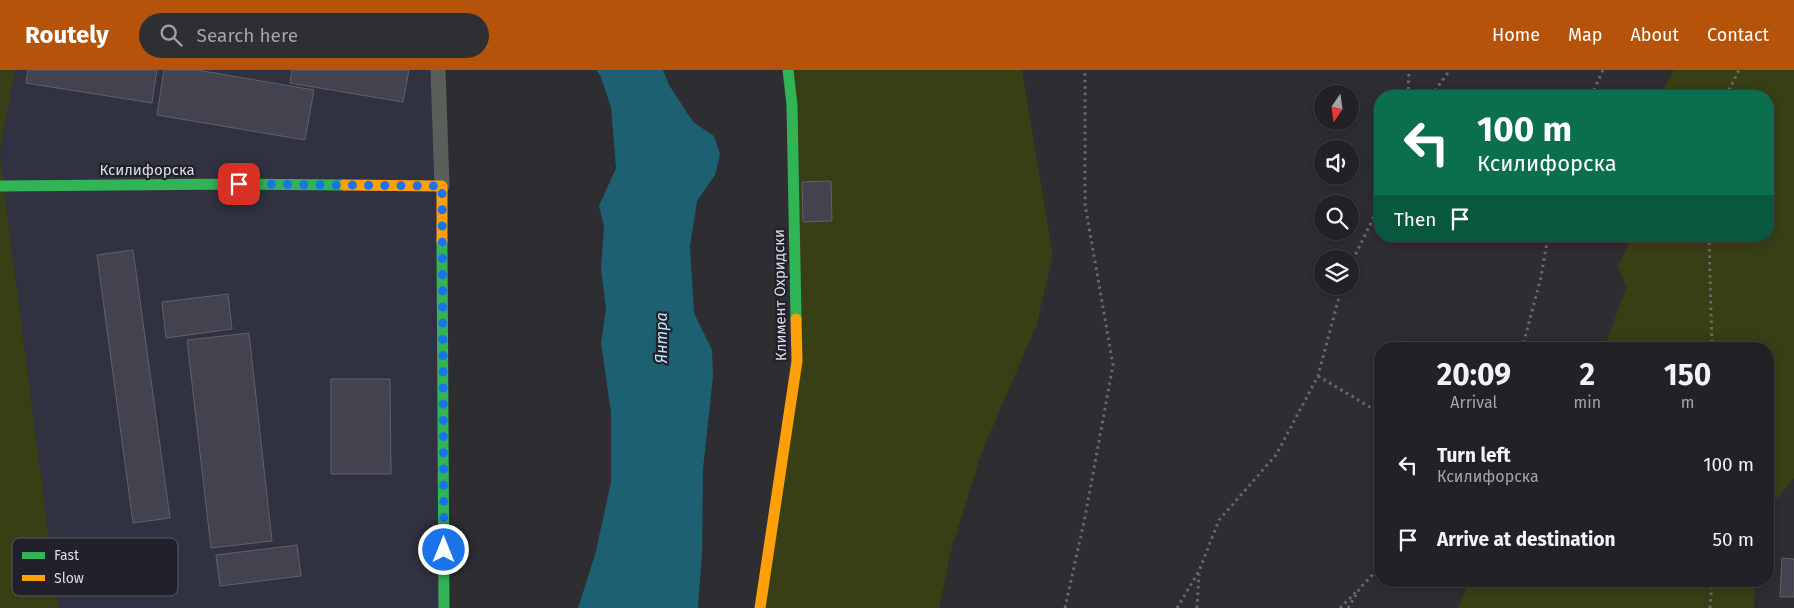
<!DOCTYPE html>
<html lang="en">
<head>
<meta charset="utf-8">
<style>
  body { margin:0; font-family:"Fira Sans",sans-serif; background:#2e2f32; color:#f1f3f6; height:100vh; display:flex; flex-direction:column; font-size:19px; white-space:nowrap }
  * { box-sizing:border-box; margin:0 }
  p { font-size:16px; color:#a2a4a7 }
  .icon { flex:none; width:28px; height:28px; fill:none; stroke:currentColor; stroke-width:2; stroke-linecap:round; stroke-linejoin:round }
  .map { position:relative; flex:1; overflow:hidden }
  .panel { position:absolute; left:1374px; top:272px; width:400px; height:245px; display:flex; flex-direction:column; background:#222226; border-radius:20px; box-shadow:0 2px 12px #0003,0 0 0 1px #3f3f43 }
  .panel>* { flex:none }
  .guide { position:absolute; left:1374px; top:20px; width:400px; height:152px; border-radius:20px; box-shadow:0 2px 12px #0003,0 0 0 1px #3f3f43; background:#0b6e4f; color:#fff; overflow:hidden }
  .needle { width:32px; rotate:193deg }
  .buttons { position:absolute; left:1314px; top:15px; display:grid; gap:10px }
  .buttons a { display:grid; place-items:center; width:45px; height:45px; border-radius:50%; background:#222226; box-shadow:0 2px 12px #0003,0 0 0 1px #3f3f43; font-size:25px }
  .pin { position:absolute; display:grid; place-items:center; width:42px; height:42px; color:#fff; margin:-21px; border-radius:10px; box-shadow:0 2px 8px #0006 }
  .me { position:absolute; width:55px; margin:-28px; rotate:0deg; stroke-linejoin:round; filter:drop-shadow(0 0 4px #0008) }
  .turn { display:flex; align-items:center; gap:18px; height:105px; padding:0 20px; font-size:22px }
  .turn .icon { width:65px; height:65px; stroke-width:2.5 }
  .turn b { display:block; font-size:35px; line-height:42px }
  .then { display:flex; align-items:center; height:48px; padding:0 20px; background:#0003; gap:10px; font-size:19px }
  .eta { display:flex; justify-content:space-evenly; align-items:center; height:85px; text-align:center }
  .eta b { font-size:30px; font-weight:700; line-height:35px }
  ul { padding:0; list-style:none }
  li { display:flex; align-items:center; gap:15px; height:75px; padding:0 20px }
  li div { flex:1 }
  li b { display:block; font-size:19px }
  li em { font-style:normal }
  header { display:flex; align-items:center; gap:30px; box-sizing:border-box; height:70px; padding:0 25px; background:#b45309; color:#fff }
  header strong { font-size:24px }
  nav { display:flex; gap:28px; margin-inline-start:auto; font-size:18px }
  .search { width:350px; height:45px; background:#2e2f32; display:flex; align-items:center; gap:12px; box-sizing:border-box; padding:0 18px; border-radius:28px; color:#a2a4a7; font-size:19px }
  .map>svg:first-child { display:block }
</style>
</head>
<body>
<header>
<strong>Routely</strong>
<div class="search"><svg class="icon" aria-label="search" viewBox="0 0 24 24"><circle cx="10" cy="10" r="6"/><path d="M15 15l6 6"/></svg>Search here</div>
<nav><a>Home</a><a>Map</a><a>About</a><a>Contact</a></nav>
</header>
<div class="map">
<svg width="1794" height="538" viewBox="0 0 1794 538">
  <rect width="100%" height="100%" fill="#2d2d32"/>
  <path fill="#313241" d="M15 0H438L444 538H58L0 87Z"/>
  <path fill="#383f15" d="M0 0H15L0 83Z
    M788 0H1022L1053 185 1036 257 983 379 951 481 939 538H760L797 291Z
    M1674 0H1794V408L1768 439V279H1604L1626 217 1618 196 1632 166H1768V26H1659Z
    M0 87 58 538H0Z
    M1469 511H1755L1754 538H1458Z"/>
  <path fill="#1d6071" d="M596 0H663L669 15 693 52 714 66 720 84 715 105 697 131 690 176 694 243 712 280 713 307 703 399 702 483 698 538H578L595 485 611 412V342L601 273 606 239 601 199 604 156 599 136 616 98 611 37 600 5Z"/>
  <path fill="#434350" stroke="#606165" d="M28 0H157L152 33 26 13Z
    M164 0H197L314 20 305 70 157 45Z
    M292 0H409L403 32 290 13Z
    M831 111 832 151 803 152 802 112Z
    M133 180 170 448 133 453 97 185Z
    M228 224 232 259 166 268 162 232Z
    M249 263 272 471 211 478 187 270Z
    M331 309H390L391 404H331Z
    M297 475 301 506 220 516 216 485Z
    M1782 488 1794 489V527H1780Z"/>
  <g fill="none" stroke-linecap="round" stroke-linejoin="round">
    <path stroke="#676a68" stroke-width="3" stroke-dasharray="2.5 4" stroke-linecap="butt" d="M1408 26 1409 0
      M1431 26 1450 0
      M1591 26 1603 0
      M1726 26 1739 0
      M1709 166 1712 279
      M1350 196 1380 134
      M1522 279 1541 207 1548 166
      M1318 306 1380 343
      M1065 538 1085 447 1113 295 1085 134V0
      M1177 538 1199 501 1219 450 1276 385 1318 306 1342 216
      M1197 538 1199 504
      M1340 538 1356 522
      M1348 538 1360 518 1380 497
      M1710 538 1712 511"/>
    <path stroke="#5a6059" stroke-width="15" d="M438 0 442 116"/>
    <path stroke="#30b455" stroke-width="11" d="M788 0 792 35 796 249
      M0 116 239 114 344 115
      M442 171 444 538"/>
    <path stroke="#ff9f0a" stroke-width="11" d="M344 115 442 116V171
      M760 538 797 291 796 249"/>
  </g>
  <g fill="none" stroke-linecap="round" stroke-linejoin="round">
    <path stroke="#1a73e8" stroke-width="9" stroke-dasharray="0 16.2" d="M239 114 442 116 444 480"/>
  </g>
  <g text-anchor="middle" stroke-width="4.5" stroke-linejoin="round" paint-order="stroke">
    <g font-size="15" fill="#dddee4" stroke="#20212b">
      <text x="147" y="105">Ксилифорска</text>
      <text transform="translate(780 225) rotate(-91)" y="5">Климент Охридски</text>
    </g>
    <g font-size="16" font-style="italic" fill="#bae7f5" stroke="#20212b">
      <text transform="translate(661 268) rotate(-90)" y="6">Янтра</text>
    </g>
  </g>
  <rect x="12" y="468" width="166" height="58" rx="8" fill="#20212b" stroke="#595a62" stroke-width="1"/>
  <rect x="22" y="482" width="23" height="7" fill="#30b455"/>
  <rect x="22" y="505" width="23" height="6" fill="#ff9f0a"/>
  <g font-size="14" fill="#dddee4">
    <text x="54" y="490">Fast</text>
    <text x="54" y="513">Slow</text>
  </g>
</svg>
<div class="buttons">
<a><svg class="needle" viewBox="-14 -14 28 28"><path d="M0-13l5 13h-10z" fill="#e53935"/><path d="M0 13l5-13h-10z" fill="#a2a4a7"/></svg></a>
<a><svg class="icon" aria-label="sound" viewBox="0 0 24 24"><path d="M4 9h4l5-4v14l-5-4H4zM17 9q2 3 0 6"/></svg></a>
<a><svg class="icon" aria-label="search" viewBox="0 0 24 24"><circle cx="10" cy="10" r="6"/><path d="M15 15l6 6"/></svg></a>
<a><svg class="icon" aria-label="layers" viewBox="0 0 24 24"><path d="M12 4l9 5-9 5-9-5zM3 14l9 5 9-5"/></svg></a>
</div>
<div class="pin" style="left:239px;top:114px;background:#d93025"><svg class="icon" aria-label="arrive" viewBox="0 0 24 24"><path d="M6 21V4h12l-3 4 3 4H6"/></svg></div>
<svg class="me" style="left:444px;top:480px" viewBox="-20 -20 40 40"><circle r="17" fill="#1a73e8" stroke="#fff" stroke-width="3"/><path d="M0-11L8 9 0 5-8 9z" fill="#fff"/></svg>
<div class="guide">
<div class="turn"><svg class="icon" aria-label="left" viewBox="0 0 24 24"><path d="M17 20v-9H6M10 6l-5 5 5 5"/></svg><div><b>100 m</b>Ксилифорска</div></div>
<div class="then">Then<svg class="icon" aria-label="arrive" viewBox="0 0 24 24"><path d="M6 21V4h12l-3 4 3 4H6"/></svg></div>
</div>
<section class="panel">
<div class="eta">
<div><b>20:09</b><p>Arrival</p></div>
<div><b>2</b><p>min</p></div>
<div><b>150</b><p>m</p></div>
</div>
<ul>
<li><svg class="icon" aria-label="left" viewBox="0 0 24 24"><path d="M17 20v-9H6M10 6l-5 5 5 5"/></svg><div><b>Turn left</b><p>Ксилифорска</p></div><em>100 m</em></li>
<li><svg class="icon" aria-label="arrive" viewBox="0 0 24 24"><path d="M6 21V4h12l-3 4 3 4H6"/></svg><div><b>Arrive at destination</b></div><em>50 m</em></li>
</ul>
</section>
</div>
</body>
</html>
